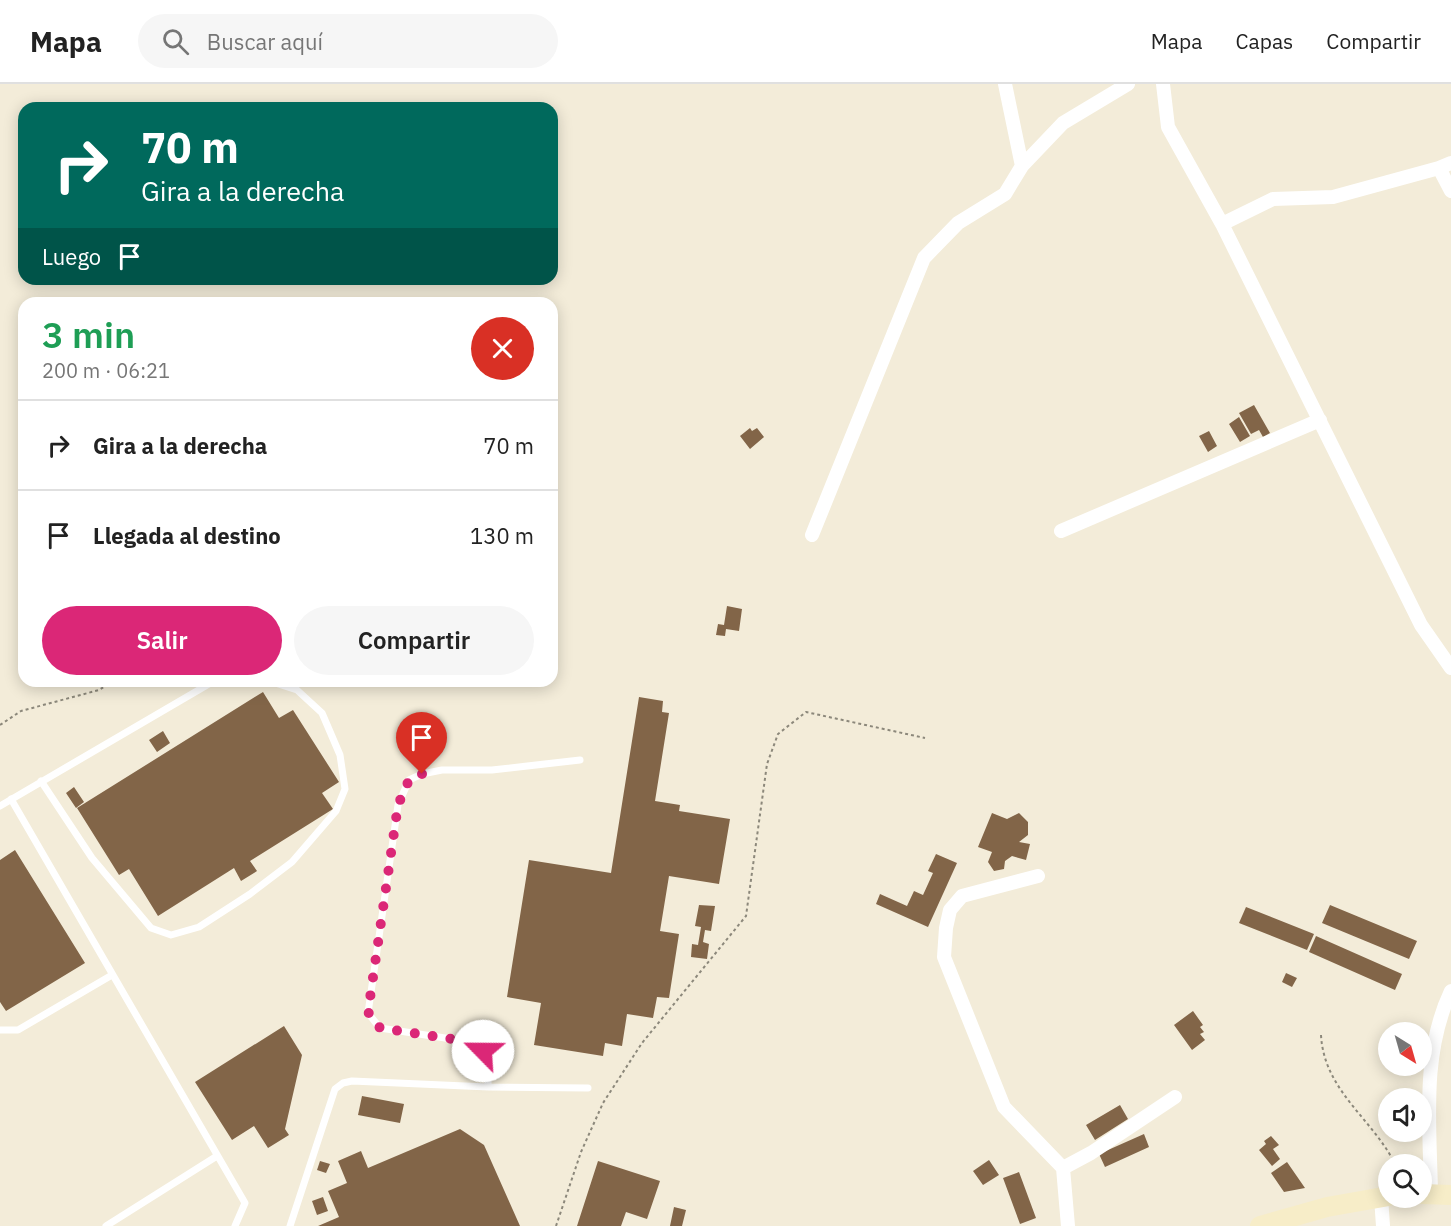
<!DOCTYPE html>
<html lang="es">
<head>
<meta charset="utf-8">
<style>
  body { margin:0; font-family:"IBM Plex Sans",sans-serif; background:#f6f6f6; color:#222; height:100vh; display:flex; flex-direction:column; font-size:22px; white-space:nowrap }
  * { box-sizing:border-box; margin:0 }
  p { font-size:20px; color:#767676 }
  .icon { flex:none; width:33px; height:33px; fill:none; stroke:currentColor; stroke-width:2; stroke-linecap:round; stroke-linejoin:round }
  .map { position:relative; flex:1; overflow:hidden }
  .panel { position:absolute; left:18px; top:213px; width:540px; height:390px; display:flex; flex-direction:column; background:#fff; border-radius:18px; box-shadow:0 3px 15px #0003 }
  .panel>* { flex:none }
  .hud { position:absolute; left:18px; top:18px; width:540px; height:183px; border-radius:18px; box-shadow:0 3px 15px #0003; background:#00695c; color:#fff; overflow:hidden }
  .needle { width:39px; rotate:143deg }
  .controls { position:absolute; left:1378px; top:938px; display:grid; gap:12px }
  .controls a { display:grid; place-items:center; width:54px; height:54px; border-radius:50%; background:#fff; box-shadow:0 3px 15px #0003; font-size:30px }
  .pin { position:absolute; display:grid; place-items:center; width:51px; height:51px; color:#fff; margin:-62px -26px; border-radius:50% 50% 50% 0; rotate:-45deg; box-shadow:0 0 6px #0007 }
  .pin .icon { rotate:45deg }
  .me { position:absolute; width:66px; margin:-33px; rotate:293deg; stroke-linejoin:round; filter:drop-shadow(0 0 4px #0008) }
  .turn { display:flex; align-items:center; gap:21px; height:126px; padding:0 24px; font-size:27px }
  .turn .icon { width:78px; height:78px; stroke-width:2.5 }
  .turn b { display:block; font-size:42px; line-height:51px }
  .then { display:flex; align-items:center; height:57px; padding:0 24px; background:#0003; gap:12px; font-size:22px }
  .round { display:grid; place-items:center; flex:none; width:63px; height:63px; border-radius:32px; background:#f6f6f6 }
  .headline { display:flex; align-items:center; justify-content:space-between; height:102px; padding:0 24px }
  h1 { font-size:36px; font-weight:600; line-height:45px; color:#1e9e55 }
  .primary-button { display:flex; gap:12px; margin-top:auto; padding:12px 24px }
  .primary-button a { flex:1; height:69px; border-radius:36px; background:#db2777; color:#fff; font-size:24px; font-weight:600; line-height:69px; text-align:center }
  .primary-button a+a { background:#f6f6f6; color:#222 }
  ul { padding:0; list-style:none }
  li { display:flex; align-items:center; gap:18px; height:90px; padding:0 24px; border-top:2px solid #e0e0e0 }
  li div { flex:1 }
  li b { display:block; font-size:22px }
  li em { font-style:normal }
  header { display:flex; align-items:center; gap:36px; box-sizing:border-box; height:84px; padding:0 30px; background:#fff; border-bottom:2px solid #e0e0e0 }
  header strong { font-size:28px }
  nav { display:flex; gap:33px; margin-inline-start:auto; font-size:21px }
  .search { width:420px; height:54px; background:#f6f6f6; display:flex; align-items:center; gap:15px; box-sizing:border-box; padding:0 21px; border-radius:33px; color:#767676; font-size:22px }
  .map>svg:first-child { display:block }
</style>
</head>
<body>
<header>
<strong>Mapa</strong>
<div class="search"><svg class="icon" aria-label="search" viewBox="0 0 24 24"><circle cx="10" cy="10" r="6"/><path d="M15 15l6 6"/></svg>Buscar aquí</div>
<nav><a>Mapa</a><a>Capas</a><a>Compartir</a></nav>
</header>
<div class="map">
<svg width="1451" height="1142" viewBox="0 0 1451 1142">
  <rect width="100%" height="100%" fill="#f3ecd9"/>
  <path fill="#826548" d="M1254 321 1270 349 1263 353 1259 346 1251 350 1239 329Z
    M1239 333 1250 352 1240 358 1229 340Z
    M750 344 752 347 757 344 764 353 750 365 740 352Z
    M1209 347 1217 362 1208 368 1199 352Z
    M727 522 742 525 739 547 726 545 725 552 716 551 718 540 724 541Z
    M263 608 279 634 293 626 339 698 322 709 333 725 250 777 257 787 241 797 234 784 158 832 129 785 119 791 77 724Z
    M639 613 663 617 662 628 669 629 655 717 680 721 679 727 730 735 719 800 669 792 660 847 679 850 669 914 657 913 653 934 627 930 622 962 605 959 603 972 534 961 541 919 507 913 529 776 611 789Z
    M163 647 170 659 157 668 149 656Z
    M74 703 84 718 76 724 66 709Z
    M992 729 1007 735 1019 729 1028 738V751L1019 758 1030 760 1026 776 1012 772 1005 777 1004 785 994 787 988 778 992 768 978 763Z
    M15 766 85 879 6 927 0 918V776Z
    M936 770 957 779 928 843 876 820 880 810 907 822 914 807 923 811 933 789 928 787Z
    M699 821 715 822 711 847 705 846 703 858 709 860 707 875 691 873 692 860 698 861 701 843 695 842Z
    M1330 821 1417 857 1409 875 1322 839Z
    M1246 823 1314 850 1307 866 1239 839Z
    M1316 852 1402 890 1395 906 1309 868Z
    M1286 889 1297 894 1292 903 1282 898Z
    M1193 927 1203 941 1200 943 1204 948 1200 950 1205 956 1192 966 1174 941Z
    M284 942 302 971 285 1045 289 1051 268 1064 254 1042 232 1056 195 998Z
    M362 1012 404 1020 400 1039 358 1031Z
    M1120 1021 1128 1035 1095 1056 1086 1041Z
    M460 1045 484 1061 520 1142H318L339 1133 328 1107 347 1099 338 1077 361 1067 368 1084Z
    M1144 1050 1149 1063 1105 1083 1099 1070Z
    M1271 1052 1279 1061 1273 1065 1280 1075 1272 1082 1259 1066 1266 1060 1264 1057Z
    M989 1076 999 1091 983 1101 973 1087Z
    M320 1077 330 1080 326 1089 317 1086Z
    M598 1077 660 1097 647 1135 626 1128 621 1142H577Z
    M1287 1078 1305 1104 1284 1108 1271 1089Z
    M1019 1088 1036 1134 1020 1140 1003 1094Z
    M323 1113 328 1127 317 1131 312 1117Z
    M674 1123 686 1126 682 1142H670Z"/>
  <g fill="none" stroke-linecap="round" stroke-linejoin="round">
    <path stroke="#8c887b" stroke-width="2" stroke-dasharray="3 3" stroke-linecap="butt" d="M0 641 21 627 99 606 113 597
      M1321 951C1324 1007 1373 1035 1395 1080
      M556 1142 581 1068 603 1019 642 959 746 832 767 680 778 650 806 628 925 654"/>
    <path stroke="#fff" stroke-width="7" d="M41 697 92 774 151 844 171 851 199 843 250 810 292 778 336 727 345 705 340 671 322 629 297 606 269 597
      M11 715 245 1119 235 1142
      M0 722 214 597
      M0 946H18L112 891
      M488 1003C488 981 490 972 471 958L380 944 368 929 398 721 409 696 422 690 442 686H492L580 676
      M106 1142 217 1072
      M290 1142 335 1005 343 999 352 997 488 1003 588 1004"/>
    <path stroke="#fff" stroke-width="14" d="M1005 0 1022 82
      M1163 0 1168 43 1222 140 1421 541 1451 584
      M1439 84 1451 107
      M1222 140 1273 115 1333 113 1439 84 1451 79
      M1061 447 1320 336
      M812 451 924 174 958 139 1005 110 1022 82 1063 39 1128 0
      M1038 792 962 812 950 826 946 844 944 873 1004 1023 1063 1084 1068 1142
      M1063 1084 1091 1069 1175 1013
      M1431 1110C1430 1042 1421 970 1451 907
      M1381 1113 1383 1142"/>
    <path stroke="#f7edc8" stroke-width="20" d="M1422 1110 1451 1111
      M1260 1142 1327 1123 1389 1112"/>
  </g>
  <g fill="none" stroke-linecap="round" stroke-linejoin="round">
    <path stroke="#db2777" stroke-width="10" stroke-dasharray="0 18" d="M422 690 409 696 398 721 368 928 380 944 471 958 483 967"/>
  </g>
</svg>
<div class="controls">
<a><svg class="needle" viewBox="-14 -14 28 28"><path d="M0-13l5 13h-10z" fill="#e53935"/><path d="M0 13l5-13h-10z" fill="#767676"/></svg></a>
<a><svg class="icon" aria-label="sound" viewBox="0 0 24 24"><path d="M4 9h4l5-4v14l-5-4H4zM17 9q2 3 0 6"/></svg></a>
<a><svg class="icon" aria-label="search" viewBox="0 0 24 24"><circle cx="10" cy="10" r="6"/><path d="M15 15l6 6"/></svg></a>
</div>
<div class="pin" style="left:422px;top:690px;background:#d93025"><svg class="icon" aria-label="arrive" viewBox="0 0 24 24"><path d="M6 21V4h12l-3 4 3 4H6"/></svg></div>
<svg class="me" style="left:483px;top:967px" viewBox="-20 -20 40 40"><circle r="19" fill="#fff"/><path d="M0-13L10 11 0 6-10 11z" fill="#db2777"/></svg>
<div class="hud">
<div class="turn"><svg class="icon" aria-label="right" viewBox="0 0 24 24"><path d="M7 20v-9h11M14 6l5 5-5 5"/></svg><div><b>70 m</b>Gira a la derecha</div></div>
<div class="then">Luego<svg class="icon" aria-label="arrive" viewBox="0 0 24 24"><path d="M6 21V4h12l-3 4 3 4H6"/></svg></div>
</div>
<section class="panel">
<div class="headline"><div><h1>3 min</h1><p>200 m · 06:21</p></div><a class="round" style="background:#d93025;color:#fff"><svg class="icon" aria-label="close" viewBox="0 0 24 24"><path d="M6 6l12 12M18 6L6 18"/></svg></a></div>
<ul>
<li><svg class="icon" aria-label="right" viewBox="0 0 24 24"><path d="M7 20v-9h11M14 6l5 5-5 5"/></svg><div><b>Gira a la derecha</b></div><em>70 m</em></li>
<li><svg class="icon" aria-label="arrive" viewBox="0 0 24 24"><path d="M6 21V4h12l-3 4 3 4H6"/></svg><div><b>Llegada al destino</b></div><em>130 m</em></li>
</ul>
<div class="primary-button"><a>Salir</a><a>Compartir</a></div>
</section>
</div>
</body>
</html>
